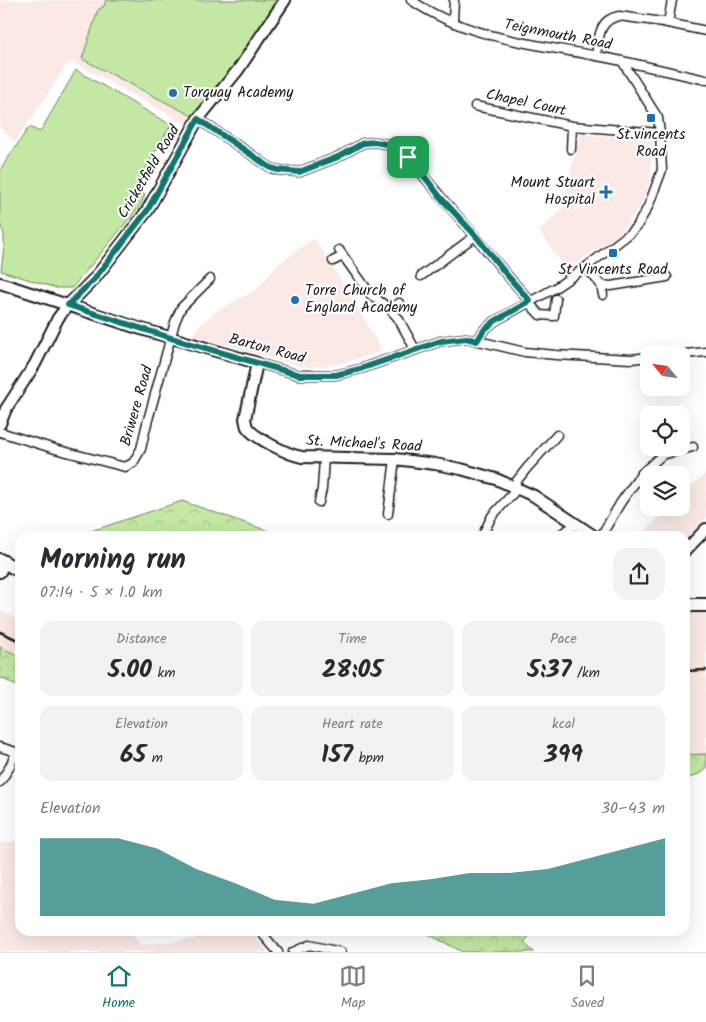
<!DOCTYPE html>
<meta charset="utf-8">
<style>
:root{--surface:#fff;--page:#f2f2f3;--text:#2b2b33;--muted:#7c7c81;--line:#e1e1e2;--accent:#0f766e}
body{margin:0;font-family:Kalam,sans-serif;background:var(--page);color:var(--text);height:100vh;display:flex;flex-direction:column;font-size:19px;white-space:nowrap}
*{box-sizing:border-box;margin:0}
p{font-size:16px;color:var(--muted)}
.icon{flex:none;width:28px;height:28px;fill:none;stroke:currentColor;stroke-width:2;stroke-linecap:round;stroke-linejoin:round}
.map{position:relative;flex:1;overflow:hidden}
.side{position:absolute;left:15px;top:531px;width:675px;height:405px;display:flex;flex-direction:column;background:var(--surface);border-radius:15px;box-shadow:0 5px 20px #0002}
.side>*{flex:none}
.needle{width:32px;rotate:299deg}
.tools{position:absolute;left:640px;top:346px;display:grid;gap:10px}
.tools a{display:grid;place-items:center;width:50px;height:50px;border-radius:10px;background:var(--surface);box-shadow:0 5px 20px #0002;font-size:25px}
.pin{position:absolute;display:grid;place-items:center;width:42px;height:42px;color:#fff;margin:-21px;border-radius:10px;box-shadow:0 2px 8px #0006}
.round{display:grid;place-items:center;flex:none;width:52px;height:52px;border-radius:15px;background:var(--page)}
.overview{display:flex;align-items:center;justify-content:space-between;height:85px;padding:0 25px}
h1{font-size:28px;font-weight:700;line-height:38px}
.stats{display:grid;grid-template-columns:repeat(3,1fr);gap:8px;height:85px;padding:5px 25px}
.stats div{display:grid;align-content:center;border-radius:12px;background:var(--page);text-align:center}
.stats b{font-size:25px;font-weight:700}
.stats small{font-size:14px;font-weight:400}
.stats p{font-size:14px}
.chart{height:140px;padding:10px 25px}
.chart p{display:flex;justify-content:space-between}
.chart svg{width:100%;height:90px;margin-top:5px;fill:var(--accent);opacity:.7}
.tabs{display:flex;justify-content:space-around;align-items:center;height:70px;border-top:1px solid var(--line);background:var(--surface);font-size:14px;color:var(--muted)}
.tabs a{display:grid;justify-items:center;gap:2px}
.tabs .current{color:var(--accent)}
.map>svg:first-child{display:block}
.built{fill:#fae9e4}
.green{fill:#c2e8a3;stroke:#6f8260}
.forest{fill:url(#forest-crowns);stroke:#6f8260}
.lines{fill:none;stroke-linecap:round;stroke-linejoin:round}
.minor-casing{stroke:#1c1c1c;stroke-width:11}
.tertiary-casing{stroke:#1c1c1c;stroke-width:14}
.primary-casing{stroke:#1c1c1c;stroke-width:16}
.minor{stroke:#fff;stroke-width:8}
.tertiary{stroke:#fff;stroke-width:10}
.primary{stroke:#fff;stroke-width:12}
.rail{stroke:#1c1c1c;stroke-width:2.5}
.route-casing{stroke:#fff;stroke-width:10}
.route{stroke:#0f766e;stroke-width:6}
.poi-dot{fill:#1f6fb2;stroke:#fff;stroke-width:2}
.labels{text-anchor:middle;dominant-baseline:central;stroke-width:4;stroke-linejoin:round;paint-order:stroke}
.street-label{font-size:15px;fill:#1c1c1c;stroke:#fff}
.poi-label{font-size:15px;fill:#1c1c1c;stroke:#fff;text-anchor:start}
</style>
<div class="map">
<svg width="706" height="952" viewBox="0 0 706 952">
<defs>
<pattern id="forest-crowns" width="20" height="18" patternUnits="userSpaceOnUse" patternTransform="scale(1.25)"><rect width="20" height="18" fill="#c2e8a3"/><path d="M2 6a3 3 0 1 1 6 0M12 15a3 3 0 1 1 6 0" fill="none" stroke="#a6c68c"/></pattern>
</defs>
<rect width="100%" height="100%" fill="#fff"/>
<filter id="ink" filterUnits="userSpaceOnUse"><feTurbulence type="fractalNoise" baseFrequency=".02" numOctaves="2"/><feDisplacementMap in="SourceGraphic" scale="10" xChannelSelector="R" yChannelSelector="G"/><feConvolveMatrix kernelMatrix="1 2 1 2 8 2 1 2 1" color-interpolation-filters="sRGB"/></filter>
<g filter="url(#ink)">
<g class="built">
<path d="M0,0h277l-79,119 -14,4 -111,-61 -8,5 -33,51 -17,24 -15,-14z"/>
<path d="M581,134l72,6 -3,40 -8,23 -22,30 -54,37 -27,-39 26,-25 3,-26z"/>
<path d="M314,238l46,73 22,40 -43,13 -29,3 -14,-2 -104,-30 10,-12 18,-14 36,-19 20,-24z"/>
<path d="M706,473v46l-21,21v-4h-36l1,-1 -4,-4 22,-23h13v-13z"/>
<path d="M0,610l20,11v35l-20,-9z"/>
<path d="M685,612h21v142l-21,1z"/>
<path d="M20,841v90h112l-1,2 11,12 53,-6 11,-8h44l18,21h-268v-110l3,1z"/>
</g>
<g class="green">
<path d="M106,0h171l-34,57 -45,62 -116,-60 16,-49 6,-4z"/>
<path d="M76,70l95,55 -36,62 10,8 -5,11 -68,82h-16l-55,-17 3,-25v-12l-4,-10v-54l29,-43 11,5z"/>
</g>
<g class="forest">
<path d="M182,501l95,33 11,2h-212z"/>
<path d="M0,647l20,9v32l-20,-11z"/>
<path d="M706,754v16l-20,10 -1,3v-28z"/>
<path d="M422,931h111l-9,12 10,9h-71z"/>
</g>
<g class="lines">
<g class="minor-casing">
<g id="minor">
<path d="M411,0c55,38 123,44 186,56 37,7 73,16 109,24"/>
<path d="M453,22l1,-22"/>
<path d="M668,23l4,-23"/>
<path d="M596,56c3,-18 2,-36 23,-40l44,6 43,9"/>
<path d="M475,106l97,20 88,7"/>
<path d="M198,119l73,49 6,2 22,2 39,-15 25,-14 12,-1 22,4 20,22 24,29 34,39 31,38 24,27"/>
<path d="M571,149l1,-23"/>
<path d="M339,250l32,45 19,14 8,9 17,31"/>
<path d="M333,261l10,-5"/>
<path d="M586,267l15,18 10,1 56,-9"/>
<path d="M421,276l54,-40"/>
<path d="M601,285l2,10"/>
<path d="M528,302l12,13 14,1 2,-17"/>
<path d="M390,309l9,-6"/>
<path d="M477,341l7,-11 11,-9 60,-33 31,-21 43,-33 8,-8 11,-19 14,-37 -2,-37 -2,-15 -36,-57"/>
<path d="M675,355l31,-3"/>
<path d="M257,363l42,12h37l24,-6 81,-28 25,-3 59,14 31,3 75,4 18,-2"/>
<path d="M0,432l55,17 70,18 8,-4 8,-14 5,-22 29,-105 6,-14 29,-29"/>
<path d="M512,487l15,-19 30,-33"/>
<path d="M319,502l3,-13 2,-31"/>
<path d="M388,514l7,-55"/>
<path d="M482,536l10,-20 25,-27"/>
<path d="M558,536l19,-12"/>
<path d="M601,536l20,-34 21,-29 20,-18 31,-8"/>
<path d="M0,747l19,6"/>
<path d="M0,782l9,-14 7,-15"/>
<path d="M260,931l18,21"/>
<path d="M293,952l16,-7 32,7"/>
</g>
</g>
<g class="tertiary-casing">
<g id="tertiary">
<path d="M0,283l138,45 119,35 -12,56c1,3 1,6 2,8 7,11 42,28 55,30l93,2 40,5 26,5 35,10 38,17 60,40"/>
<path d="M0,424l6,-15 29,-45 23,-46 10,-13 27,-27 52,-67 51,-92 40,-49 47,-70"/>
<path d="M685,551l21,-22"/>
<path d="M0,572l4,-9"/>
</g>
</g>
<g class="primary-casing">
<g id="primary">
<path d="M0,560l20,11"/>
<path d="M685,605h21"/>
</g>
</g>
<use href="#minor" class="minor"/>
<use href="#tertiary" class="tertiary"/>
<use href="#primary" class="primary"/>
<g class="rail">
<path d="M0,632l20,9"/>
<path d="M685,671l21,-1"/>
</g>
</g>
</g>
<g class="lines" filter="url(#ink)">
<g class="route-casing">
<path id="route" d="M198,119l73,49 7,2 21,2 39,-15 25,-14 12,-1 22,4 21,22 23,30 35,38 30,38 24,27 -35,20 -11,9 -7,11 -11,-3 -25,3 -81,28 -24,6h-36l-15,-4 -114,-33 -103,-33 27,-27 52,-67z"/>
</g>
<use href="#route" class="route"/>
</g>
<g class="poi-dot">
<circle cx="173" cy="93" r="5"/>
<rect x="646" y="113" width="10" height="10" rx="2.5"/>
<path d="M603.5 184.5h5v5h5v5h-5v5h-5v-5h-5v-5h5z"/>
<rect x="608" y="248" width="10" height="10" rx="2.5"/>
<circle cx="295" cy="300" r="5"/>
</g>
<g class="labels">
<g class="street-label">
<text transform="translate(558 35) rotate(11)">Teignmouth Road</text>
<text transform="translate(526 103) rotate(12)">Chapel Court</text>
<text transform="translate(149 172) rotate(-59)">Cricketfield Road</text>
<text transform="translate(267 349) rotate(15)">Barton Road</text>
<text transform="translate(137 406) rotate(-74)">Briwere Road</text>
<text transform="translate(364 444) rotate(3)">St. Michael's Road</text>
</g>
<g class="poi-label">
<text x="183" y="93">Torquay Academy</text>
<text x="651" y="135" text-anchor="middle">St.vincents<tspan x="651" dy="17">Road</tspan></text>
<text x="595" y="183" text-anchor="end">Mount Stuart<tspan x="595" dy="17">Hospital</tspan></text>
<text x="613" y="270" text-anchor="middle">St Vincents Road</text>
<text x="305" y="291">Torre Church of<tspan x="305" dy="17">England Academy</tspan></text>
</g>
</g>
</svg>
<div class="tools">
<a><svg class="needle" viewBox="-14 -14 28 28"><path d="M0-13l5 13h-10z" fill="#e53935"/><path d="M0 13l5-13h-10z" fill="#7c7c81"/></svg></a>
<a><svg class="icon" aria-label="locate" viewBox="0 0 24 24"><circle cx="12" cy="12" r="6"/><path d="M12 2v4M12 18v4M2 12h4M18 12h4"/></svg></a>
<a><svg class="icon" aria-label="layers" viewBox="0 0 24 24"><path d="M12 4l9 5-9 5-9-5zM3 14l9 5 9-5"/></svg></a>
</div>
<div class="pin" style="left:408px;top:157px;background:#1e9e55"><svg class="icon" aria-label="arrive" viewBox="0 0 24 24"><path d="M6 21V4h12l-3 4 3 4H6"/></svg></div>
<section class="side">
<div class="overview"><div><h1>Morning run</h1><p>07:14 · 5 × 1.0 km</p></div><a class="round"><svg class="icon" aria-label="share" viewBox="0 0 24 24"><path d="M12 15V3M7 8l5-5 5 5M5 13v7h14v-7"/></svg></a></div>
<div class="stats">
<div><p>Distance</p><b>5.00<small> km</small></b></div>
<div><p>Time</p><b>28:05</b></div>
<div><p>Pace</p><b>5:37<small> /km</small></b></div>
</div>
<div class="stats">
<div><p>Elevation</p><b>65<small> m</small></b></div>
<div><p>Heart rate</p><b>157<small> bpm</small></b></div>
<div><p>kcal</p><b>399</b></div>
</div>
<div class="chart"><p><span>Elevation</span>30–43 m</p>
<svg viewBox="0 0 160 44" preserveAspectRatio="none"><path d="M0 44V6L10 6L20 6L30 11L40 21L50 28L60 36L70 38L80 33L90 28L100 26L110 23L120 23L130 21L140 16L150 11L160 6V44z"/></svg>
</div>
</section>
</div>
<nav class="tabs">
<a class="current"><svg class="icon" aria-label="home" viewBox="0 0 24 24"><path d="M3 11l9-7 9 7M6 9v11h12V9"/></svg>Home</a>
<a><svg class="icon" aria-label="map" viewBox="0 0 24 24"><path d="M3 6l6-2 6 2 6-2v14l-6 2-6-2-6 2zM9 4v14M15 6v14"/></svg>Map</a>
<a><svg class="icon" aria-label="saved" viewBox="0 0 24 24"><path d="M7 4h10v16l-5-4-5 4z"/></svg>Saved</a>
</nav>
